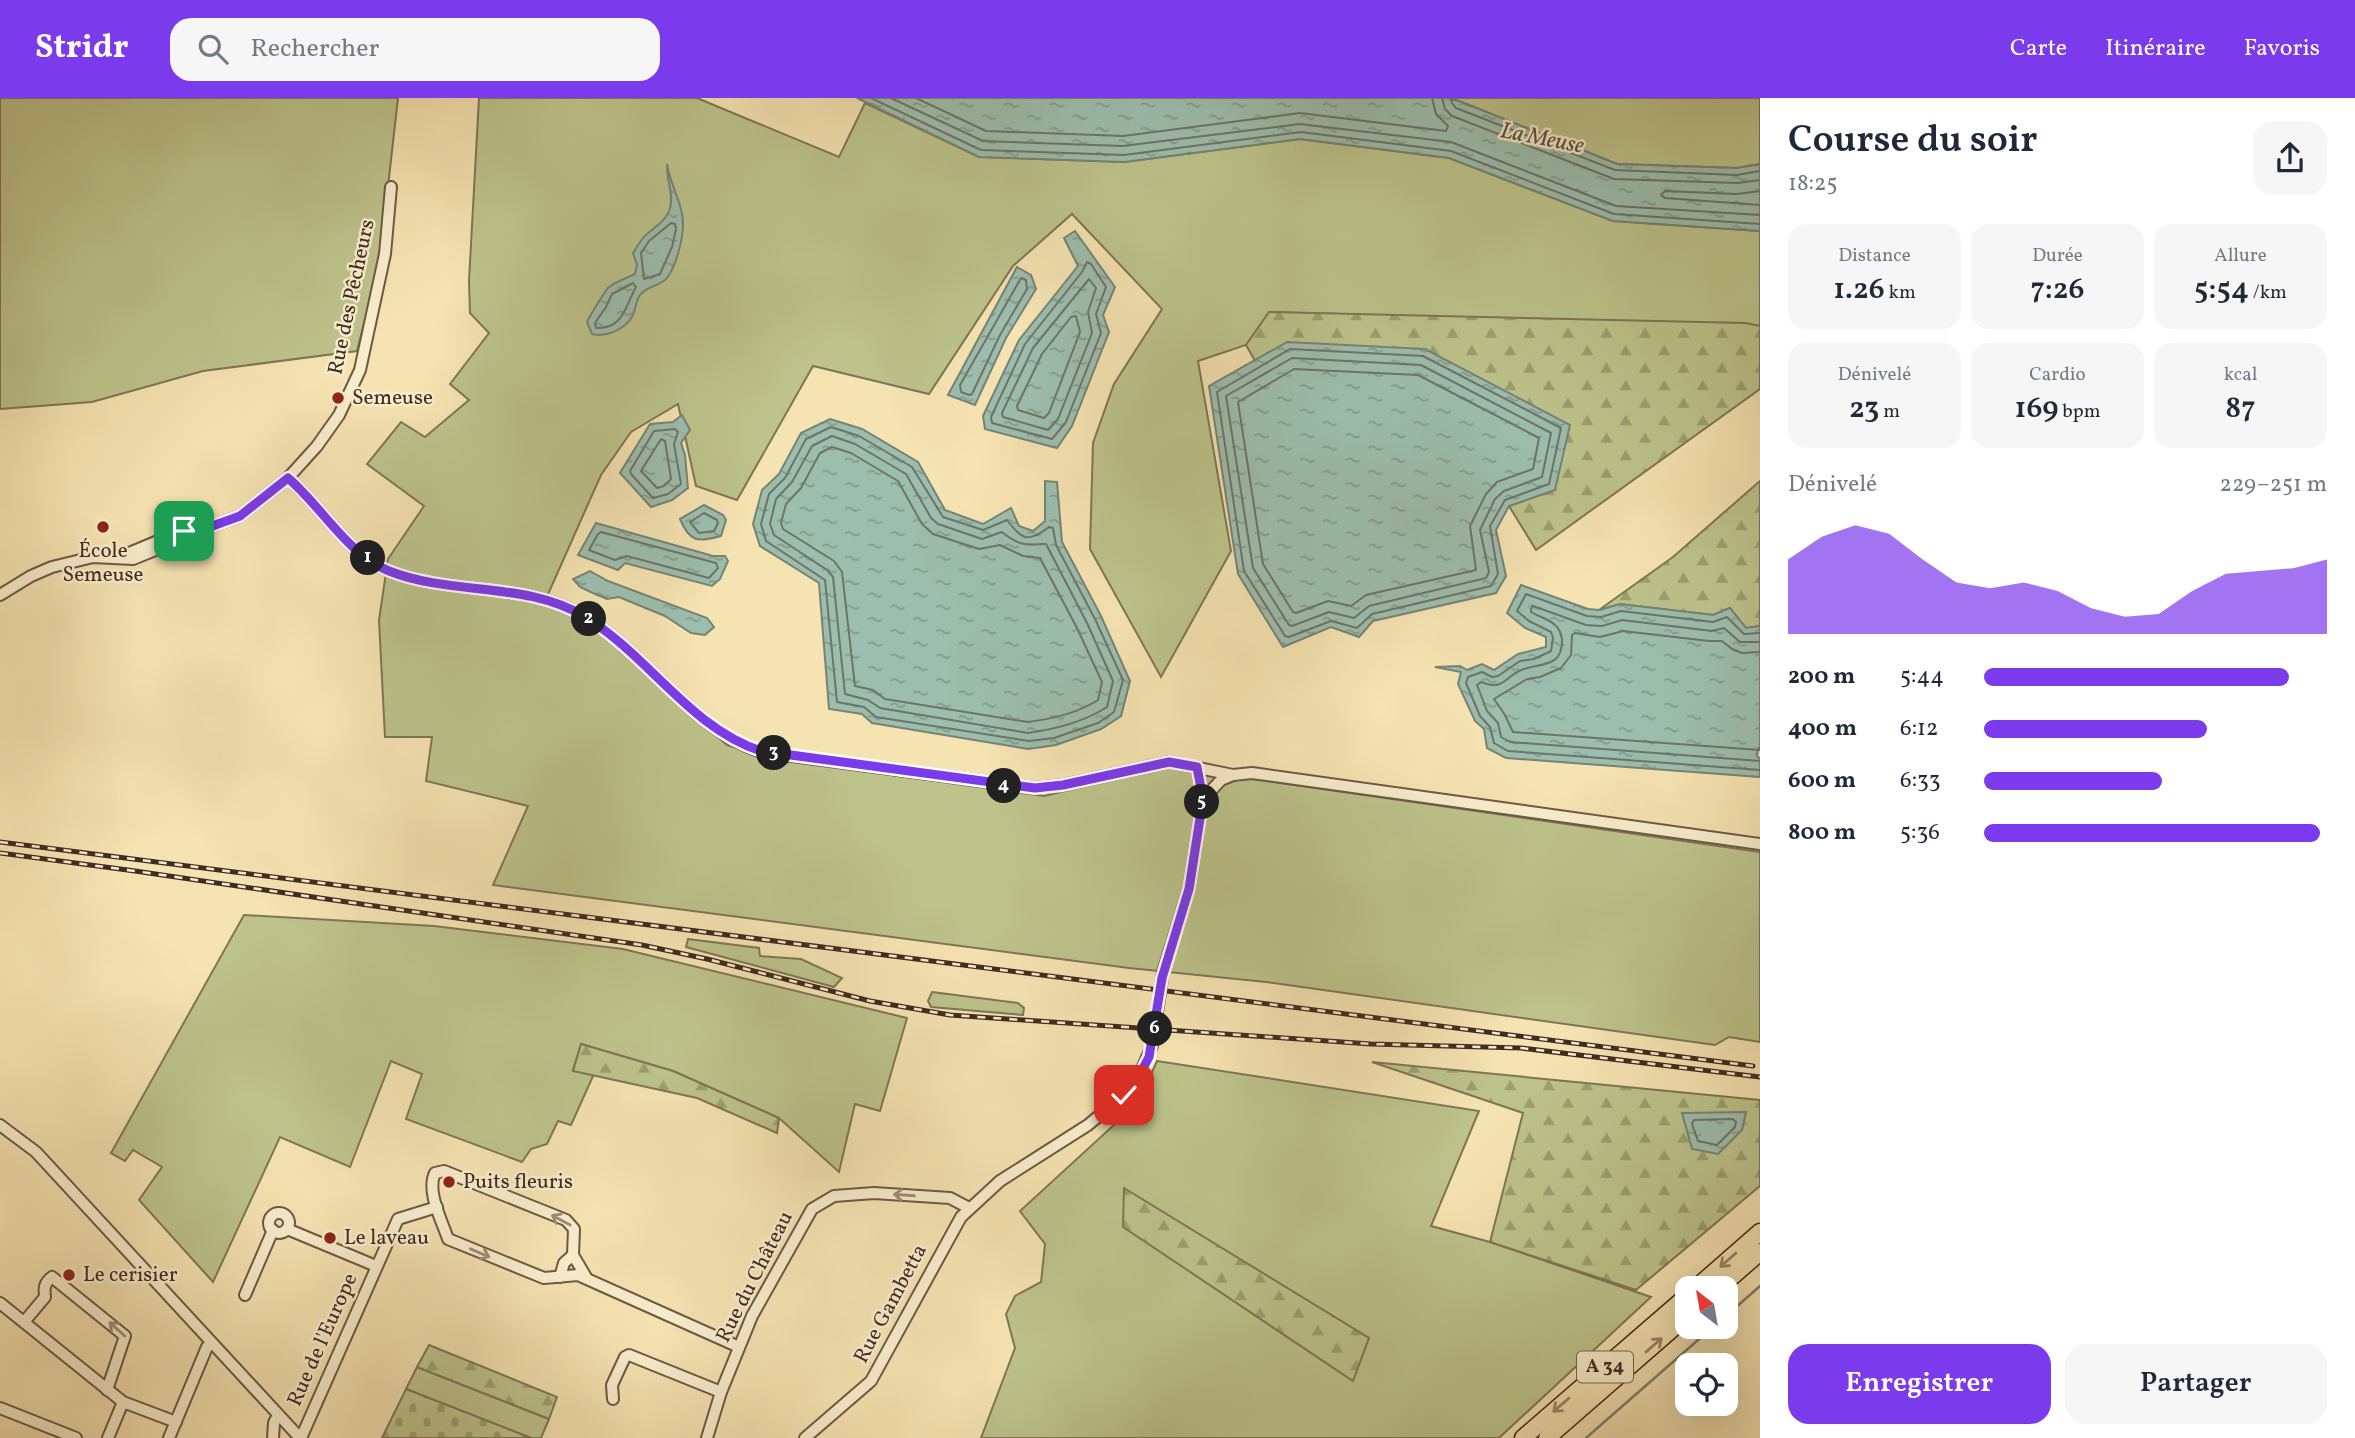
<!DOCTYPE html>
<html lang="fr">
<meta charset="utf-8">
<style>
:root{--surface:#fff;--page:#f6f6f7;--text:#1f2937;--muted:#747a83;--accent:#7c3aed}
body{margin:0;font-family:Vollkorn,serif;background:var(--page);color:var(--text);height:100vh;display:flex;flex-direction:column;font-size:26px;white-space:nowrap}
*{box-sizing:border-box;margin:0}
p{font-size:23px;color:var(--muted)}
.icon{flex:none;width:38px;height:38px;fill:none;stroke:currentColor;stroke-width:2;stroke-linecap:round;stroke-linejoin:round}
.map{position:relative;flex:1;overflow:hidden}
.side{display:flex;flex-direction:column;background:var(--surface);width:595px}
.side>*{flex:none}
.needle{width:46px;rotate:329deg}
.buttons{position:absolute;left:1675px;top:1178px;display:grid;gap:14px}
.buttons a{display:grid;place-items:center;width:63px;height:63px;border-radius:14px;background:var(--surface);box-shadow:0 7px 28px #0002;font-size:35px}
.pin{position:absolute;display:grid;place-items:center;width:60px;height:60px;color:#fff;margin:-30px;border-radius:14px;box-shadow:0 4px 10px #0006}
.km{position:absolute;width:35px;height:35px;margin:-18px;border-radius:50%;background:#222;color:#fff;font-size:19px;line-height:35px;text-align:center}
.round{display:grid;place-items:center;flex:none;width:74px;height:74px;border-radius:21px;background:var(--page)}
.overview{display:flex;align-items:center;justify-content:space-between;height:119px;padding:0 28px}
h1{font-size:38px;font-weight:600;line-height:52px}
.figures{display:grid;grid-template-columns:repeat(3,1fr);gap:10px;height:119px;padding:7px 28px}
.figures div{display:grid;align-content:center;border-radius:18px;background:var(--page);text-align:center}
.figures b{font-size:30px;font-weight:600}
.figures small{font-size:19px;font-weight:400}
.figures p{font-size:19px}
.chart{height:196px;padding:14px 28px}
.chart p{display:flex;justify-content:space-between}
.chart svg{width:100%;height:126px;margin-top:7px;fill:var(--accent);opacity:.7}
.primary-button{display:flex;gap:14px;margin-top:auto;padding:14px 28px}
.primary-button a{flex:1;height:80px;border-radius:21px;background:var(--accent);color:#fff;font-size:28px;font-weight:600;line-height:80px;text-align:center}
.primary-button a+a{background:var(--page);color:var(--text)}
ul{padding:0 28px;list-style:none;font-size:23px}
li{display:grid;grid-template-columns:112px 84px 1fr;align-items:center;height:52px}
li i{height:18px;border-radius:9px;background:var(--accent)}
header{display:flex;align-items:center;gap:42px;box-sizing:border-box;height:98px;padding:0 35px;background:var(--accent);color:#fff}
header strong{font-size:33px}
nav{display:flex;gap:38px;margin-inline-start:auto;font-size:24px}
.search{width:490px;height:63px;background:var(--page);display:flex;align-items:center;gap:18px;box-sizing:border-box;padding:0 24px;border-radius:21px;color:var(--muted);font-size:26px}
main{display:flex;flex:1;min-height:0}
.map>svg:first-child{display:block}
.grass{fill:#bdc38b;stroke:#7f7656;stroke-width:2}
.forest{fill:url(#forest-firs);stroke:#7f7656;stroke-width:2}
.cemetery{fill:url(#cemetery-stones);stroke:#7f7656;stroke-width:2}
.water{fill:url(#water-ripples);stroke:#788376;stroke-width:2}
.lines{fill:none;stroke-linecap:round;stroke-linejoin:round}
.shore{stroke:#6e7468;stroke-width:2}
.stream{stroke:#788376;stroke-width:2.5}
.minor-casing{stroke:#6e5846;stroke-width:14}
.highway-casing{stroke:#412a22;stroke-width:19}
.minor{stroke:#f8edcc;stroke-width:10}
.highway{stroke:#f5e3b1;stroke-width:16}
.rail-casing{stroke:#412a22;stroke-width:5}
.rail{stroke:#f8edcc;stroke-width:2.5;stroke-dasharray:8;stroke-linecap:butt}
.oneway{stroke:#9c8c77}
.oneway2{stroke:#9b866a}
.route-casing{stroke:#fff;stroke-width:14}
.route{stroke:#7c3aed;stroke-width:9}
.poi-dot{fill:#8f2418;stroke:#f8edcc;stroke-width:2.5}
.labels{text-anchor:middle;dominant-baseline:central;stroke-width:5;stroke-linejoin:round;paint-order:stroke}
.shield{fill:#f8edcc;stroke:#786455;stroke-width:2}
.shield-label{font-size:19px;font-weight:bold;fill:#412a22}
.street-label{font-size:21px;fill:#412a22;stroke:#f8edcc}
.poi-label{font-size:21px;fill:#412a22;stroke:#f8edcc;text-anchor:start}
.water-label{font-size:23px;font-style:italic;fill:#584f45;stroke:#f8edcc}
</style>
<header>
<strong>Stridr</strong>
<div class="search"><svg class="icon" aria-label="search" viewBox="0 0 24 24"><circle cx="10" cy="10" r="6"/><path d="M15 15l6 6"/></svg>Rechercher</div>
<nav><a>Carte</a><a>Itinéraire</a><a>Favoris</a></nav>
</header>
<main>
<div class="map">
<svg width="1760" height="1340" viewBox="0 0 1760 1340">
<defs>
<pattern id="forest-firs" width="22" height="20" patternUnits="userSpaceOnUse" patternTransform="scale(1.75)"><rect width="22" height="20" fill="#bdc38b"/><path d="M5 1l3.5 6h-7zM16 11l3.5 6h-7z" fill="#9b9f71"/></pattern>
<pattern id="cemetery-stones" width="16" height="16" patternUnits="userSpaceOnUse" patternTransform="scale(1.75)"><rect width="16" height="16" fill="#bdc38b"/><path d="M2 7V4a2 2 0 0 1 4 0v3zM10 15v-3a2 2 0 0 1 4 0v3z" fill="#9b9f71"/></pattern>
<pattern id="water-ripples" width="26" height="14" patternUnits="userSpaceOnUse" patternTransform="scale(1.75)"><rect width="26" height="14" fill="#9cbeae"/><path d="M2 4q2-2 4 0t4 0M15 11q2-2 4 0t4 0" fill="none" stroke="#819b8d"/></pattern>
</defs>
<rect width="100%" height="100%" fill="#f5e3b1"/>
<filter id="stains"><feTurbulence type="fractalNoise" baseFrequency=".00286" numOctaves="4"/><feColorMatrix values="0 0 0 0 .2 0 0 0 0 .09 0 0 0 0 .02 0 0 0 .5 -.17"/></filter>
<radialGradient id="worn" r=".72"><stop offset=".6" stop-color="#630" stop-opacity="0"/><stop offset="1" stop-color="#630" stop-opacity=".3"/></radialGradient>
<g class="grass">
<path d="M0,0h398l-19,168 -22,85 -154,20 -111,31 -92,7z"/>
<path d="M479,0h218l142,59 26,-54 114,54 145,5 176,-23 149,19 164,63 147,10v95l-490,-14 -24,33 -48,16 33,190 -70,126 -71,-128 3,-106 21,-59 48,-75 -90,-95 -59,52 -84,128 -116,-28 -76,134 -41,-14 -18,-82 -47,28 -30,43 -56,126 42,18 140,126 48,14 269,37 125,-29 591,85v190l-31,-5 -14,8 -449,-63 -137,-14 -636,-83 35,-79 -102,-25 6,-44h-47l-6,-117 9,-61 36,-53 -57,-42 34,-42 24,15 44,-37 -19,-16 39,-51 -19,-20 -1,-32z"/>
<path d="M1445,0h315v66l-23,4 -120,-4 -158,-63z"/>
<path d="M244,817l190,11 189,23 284,69 -27,93 -25,-7 -16,68 -60,-54 -106,-47 -92,-27 -8,26 21,4 -23,51 -13,-4 -11,23 -16,5 -9,13 -116,-43 16,-45 -31,-13 -41,106 -70,-30 -67,145 -74,-82 23,-33 -29,-17 -8,11 -14,-8z"/>
<path d="M688,841l71,9 1,8 41,3 41,19 -8,9 -148,-40z"/>
<path d="M932,894l86,11 6,5 -1,7 -92,-8 -3,-6z"/>
<path d="M1157,963l322,50 -48,115 59,16 161,55 -152,141h-518l34,-90 -9,-34 9,-18 26,-14 4,-38 -25,-33 118,-108z"/>
<path d="M417,1269l132,52 -8,19h-10l-125,-49z"/>
</g>
<g class="forest">
<path d="M1269,214l476,11 15,3v63l-224,161 -27,-44 46,-16 -267,-148 -33,19 -9,-16z"/>
<path d="M1760,383v145l-14,2 -16,-20 -17,7 -93,-11 -21,6 74,-53z"/>
<path d="M581,946l92,27 106,47 -2,15 -80,-35 -124,-27z"/>
<path d="M1372,964l388,38v86l-124,104 -146,-48 33,-129z"/>
<path d="M1124,1090l245,150 -16,43 -230,-154z"/>
<path d="M429,1247l128,52 -8,22 -132,-52z"/>
</g>
<path class="cemetery" d="M406,1291l125,49h-149z"/>
<g class="water">
<path d="M857,0h588l14,3 158,63 120,4 23,-4v67l-147,-10 -164,-63 -149,-19 -176,23 -145,-5z"/>
<path d="M667,66c3,22 17,40 16,63 -1,15 -7,39 -16,51 -6,8 -19,7 -27,17 -5,7 -4,18 -10,25 -8,10 -26,18 -38,14l-5,-12c3,-6 19,-33 22,-35 8,-6 18,-9 26,-13l2,-9 -4,-12c4,-6 8,-14 13,-18 11,-10 25,-17 25,-34 1,-12 -5,-23 -4,-37z"/>
<path d="M1075,133l40,56 -12,28 6,17 -37,94 -15,22 -72,-19 -2,-13 36,-76 59,-74 -14,-28z"/>
<path d="M1017,169l14,8 5,14 -30,49 -31,67 -27,-10z"/>
<path d="M1287,244l138,7 145,76 -15,65 -46,16 -13,24 10,46 -10,17 -123,28 -14,16 -28,-10 -48,20 -45,-73 -29,-188z"/>
<path d="M682,317l8,15 -9,13 4,12 3,33 -16,12 -21,7 -31,-34 30,-49 23,-2z"/>
<path d="M830,321l32,10 56,33 27,48 38,14 28,-16 8,18 14,5 12,-10v-40l12,1 5,60 39,74 29,65 -9,35 -20,13 -45,16 -28,4 -156,-26 -10,-9 -33,-5 -10,-126 -59,-37 -7,-22 9,-34 17,-16 22,-41z"/>
<path d="M704,407l19,10 3,5 -5,16c-23,6 -31,7 -41,-17z"/>
<path d="M596,425l117,33h12l3,5 -8,18 -8,7 -87,-23 -7,7 -40,-15z"/>
<path d="M590,473l18,10 99,37 7,9 -9,8 -14,-2 -26,-17 -46,-19 -12,2 -12,-5 -15,-7 -7,-8z"/>
<path d="M1521,487l67,24 12,1 20,-6 93,11 17,-7 16,20 14,-2v122h-2l-1,8 3,3v18l-254,-19 -19,-10 -3,-19 -9,-8 -17,-37 3,-12 -26,-5 25,-1 7,4 15,-6 12,6 24,-16 28,-7v-10l-21,-9 -18,-15z"/>
<path d="M1746,1014l-4,18 -24,24 -26,-5 -10,-36z"/>
</g>
<g class="lines">
<g class="shore">
<path d="M871,0l110,52 143,5 177,-23 150,19 163,63 146,10"/>
<path d="M891,0l92,43 140,5 177,-22 151,18 165,64 144,9"/>
<path d="M916,0l70,33 137,5 177,-23 146,18 2,-5 -12,-12 -4,-16"/>
<path d="M1442,0l3,11 7,7 162,63 123,4 23,-3"/>
<path d="M1451,0l1,5 4,5 159,62 122,5 23,-4"/>
<path d="M1760,93l-23,3 -72,-3 -4,4 4,3 95,7"/>
<path d="M671,125l4,1 1,5 -4,18 -12,27 -16,5 -3,-26 8,-12z"/>
<path d="M1087,164l4,2 15,23 -10,27 5,19 -35,89 -14,17 -60,-16 -1,-6 34,-73 57,-72z"/>
<path d="M1021,180l5,2 1,9 -27,46 -28,59 -3,1 -8,-3 -1,-7z"/>
<path d="M1089,181l7,9 -8,24 4,21 -34,86 -10,11 -45,-13 -1,-4 31,-65z"/>
<path d="M633,185l3,4c-11,19 -12,42 -40,41l-1,-5 11,-16 6,-13z"/>
<path d="M1076,218l4,16 -31,81 -5,5 -26,-8 -1,-4 25,-52 29,-37z"/>
<path d="M1290,251l133,7 138,72 -12,56 -44,16 -15,26 8,48 -7,12 -119,28 -15,14 -26,-7 -42,16 -4,-1 -41,-65 -27,-179z"/>
<path d="M1292,260l129,7 130,68 -9,44 -38,14 -9,8 -15,31 9,42 -3,6 -117,28 -15,12 -25,-6 -37,14 -3,-1 -36,-57 -27,-172z"/>
<path d="M1294,271l124,6 121,63 -6,31 -36,13 -11,12 -16,32 6,44 -110,25 -15,11 -23,-5 -32,12 -3,-1 -30,-48 -25,-162z"/>
<path d="M831,329l28,9 53,31 31,50 40,13 24,-10c15,19 20,24 42,7l4,1 3,17 39,74 28,61 -9,32 -16,11 -44,15 -25,3 -153,-24 -12,-10 -27,-5 -12,-122 -59,-39 -5,-17 8,-30 16,-16 21,-39z"/>
<path d="M675,331l3,3 -4,12 7,40 -13,10 -15,4 -22,-24 -1,-3 24,-40z"/>
<path d="M832,338l23,8 51,30 25,44 7,6 44,15 20,-7c17,14 24,13 44,12l41,79 26,58 -6,26c-23,15 -51,22 -79,26l-148,-25 -12,-8 -23,-6 -12,-117 -6,-7 -53,-35 -4,-11 6,-25 16,-17 20,-36z"/>
<path d="M661,341l4,2 6,38 -7,7 -7,2 -16,-17z"/>
<path d="M832,349l19,6 47,28 24,43 11,10 46,15 21,-4 23,11 17,2 37,70 25,54 -4,18c-20,13 -46,19 -70,22l-143,-23 -12,-9 -18,-4 -13,-114 -8,-11 -51,-32 -2,-6 5,-19 15,-16 19,-35z"/>
<path d="M704,415l13,7 1,3 -4,8 -15,2 -9,-11z"/>
<path d="M601,434l115,31 2,5 -9,10 -82,-22 -12,4 -26,-10 9,-16z"/>
<path d="M1760,535l-16,1 -17,-17 -14,5 -92,-11 -20,6 -14,-1 -61,-22 -9,17 12,10 22,11 2,6 -2,13 -17,8 -14,2 -22,15 -6,1 -10,-5 -14,5 -2,6 14,33 10,11 4,16 14,8 252,19"/>
<path d="M1760,544h-20l-16,-14 -12,3 -90,-11 -20,6 -16,-1 -53,-19 -2,3v3c8,5 18,7 24,13 5,4 6,9 7,14 1,28 -19,24 -38,30 -19,6 -19,23 -43,13l-4,3 10,26 11,12 3,14 9,5 250,19"/>
<path d="M1760,554l-18,1 -10,-4 -10,-8h-13l-86,-10 -23,6 -25,-4 -3,2 -1,20 -10,13 -21,9 -13,2 -33,20 11,16 8,17 247,18"/>
<path d="M1733,1021l3,3 -1,5 -18,18 -19,-4 -6,-17 2,-4z"/>
</g>
<g class="stream">
<path d="M1726,1218l34,-30"/>
<path d="M1586,1340l128,-112"/>
</g>
<g class="minor-casing">
<g id="minor">
<path d="M288,380c33,28 61,78 101,93 63,25 138,10 196,46 63,38 105,111 176,135l274,36 28,-3 106,-23 64,13"/>
<path d="M117,460l60,-25 30,-5 33,-12 48,-38 29,-32 22,-31 21,-45 25,-116 6,-67"/>
<path d="M0,497l31,-19 21,-9 41,-10 40,2 64,-26"/>
<path d="M1197,669l6,32"/>
<path d="M0,1027l36,27 264,286"/>
<circle cx="279" cy="1125" r="10"/>
<path d="M287,1131l89,37"/>
<path d="M560,1179l4,-14 9,-8"/>
<path d="M586,1179l-13,-22 1,-26 -8,-9 -122,-49 -9,2c-9,18 7,48 13,66l96,39 34,-3 161,72"/>
<path d="M245,1197l28,-65"/>
<path d="M0,1205l123,99 53,20"/>
<path d="M24,1224l21,-25c-1,-9 -1,-14 7,-20l73,59 -18,54"/>
<path d="M613,1301l-1,-14 13,-28 4,-2 92,37"/>
<path d="M0,1310l76,30"/>
<path d="M108,1340l15,-36"/>
<path d="M169,1340l38,-91 5,-3"/>
<path d="M273,1340l1,-15 4,-8"/>
<path d="M301,1340l97,-219 39,-12"/>
<path d="M707,1340l14,-46 31,-76 60,-107 22,-13 40,-3 76,5 19,10"/>
<path d="M805,1340l66,-57 90,-164 39,-36 88,-56 36,-30 14,-17 14,-32 11,-74 26,-83 14,-90 18,-19 12,-5 19,-2 508,71"/>
</g>
</g>
<g class="highway-casing">
<g id="highway">
<path d="M1696,1190l64,-56"/>
<path d="M1719,1190l41,-36"/>
<path d="M1523,1340l164,-142"/>
<path d="M1547,1340l140,-122"/>
</g>
</g>
<use href="#minor" class="minor"/>
<use href="#highway" class="highway"/>
<g class="rail-casing">
<g id="rail">
<path d="M0,744l1753,224"/>
<path d="M0,755l135,18 507,74 65,14 163,42 80,14 421,29 150,4 239,29"/>
</g>
</g>
<use href="#rail" class="rail"/>
</g>
<defs><path id="oneway-shaft" d="M-6 0H5M1.5-3L5.5 0L1.5 3" fill="none" stroke-width="1.6" stroke-linecap="round" stroke-linejoin="round" transform="scale(1.75)"/></defs>
<g class="oneway">
<use href="#oneway-shaft" transform="translate(904 1097) rotate(-176)"/>
<use href="#oneway-shaft" transform="translate(561 1122) rotate(-152)"/>
<use href="#oneway-shaft" transform="translate(480 1155) rotate(23)"/>
<use href="#oneway-shaft" transform="translate(117 1231) rotate(-138)"/>
</g>
<g class="oneway2">
<use href="#oneway-shaft" transform="translate(1728 1162) rotate(139)"/>
<use href="#oneway-shaft" transform="translate(1654 1247) rotate(-41)"/>
<use href="#oneway-shaft" transform="translate(1561 1307) rotate(139)"/>
</g>
<g class="lines">
<g class="route-casing">
<path id="route" d="M184,433l23,-3 33,-12 48,-38c33,28 60,77 101,93 63,25 138,10 196,46 63,38 105,111 176,134l274,37 28,-3 106,-23 28,5 6,32 -14,90 -27,89 -13,79 -11,21 -14,17"/>
</g>
<use href="#route" class="route"/>
</g>
<g class="poi-dot">
<circle cx="338" cy="300" r="7"/>
<circle cx="103" cy="429" r="7"/>
<circle cx="449" cy="1084" r="7"/>
<circle cx="330" cy="1140" r="7"/>
<circle cx="69" cy="1177" r="7"/>
</g>
<g class="labels">
<rect class="shield" x="1577" y="1253.5" width="56" height="31" rx="5"/>
<g class="shield-label">
<text x="1605" y="1269">A 34</text>
</g>
<g class="street-label">
<text transform="translate(352 199) rotate(-78)">Rue des Pêcheurs</text>
<text transform="translate(755 1179) rotate(-63)">Rue du Château</text>
<text transform="translate(891 1206) rotate(-62)">Rue Gambetta</text>
<text transform="translate(323 1242) rotate(-66)">Rue de l'Europe</text>
</g>
<g class="poi-label">
<text x="352" y="300">Semeuse</text>
<text x="103" y="453" text-anchor="middle">École<tspan x="103" dy="24">Semeuse</tspan></text>
<text x="463" y="1084">Puits fleuris</text>
<text x="344" y="1140">Le laveau</text>
<text x="83" y="1177">Le cerisier</text>
</g>
<g class="water-label">
<text transform="translate(1542 41) rotate(11)">La Meuse</text>
</g>
</g>
<rect width="100%" height="100%" filter="url(#stains)"/>
<rect width="100%" height="100%" fill="url(#worn)"/>
</svg>
<div class="buttons">
<a><svg class="needle" viewBox="-14 -14 28 28"><path d="M0-13l5 13h-10z" fill="#e53935"/><path d="M0 13l5-13h-10z" fill="#747a83"/></svg></a>
<a><svg class="icon" aria-label="locate" viewBox="0 0 24 24"><circle cx="12" cy="12" r="6"/><path d="M12 2v4M12 18v4M2 12h4M18 12h4"/></svg></a>
</div>
<div class="pin" style="left:184px;top:433px;background:#1e9e55"><svg class="icon" aria-label="arrive" viewBox="0 0 24 24"><path d="M6 21V4h12l-3 4 3 4H6"/></svg></div>
<div class="pin" style="left:1124px;top:997px;background:#d93025"><svg class="icon" aria-label="check" viewBox="0 0 24 24"><path d="M5 12l5 5 9-10"/></svg></div>
<b class="km" style="left:368px;top:460px">1</b>
<b class="km" style="left:589px;top:521px">2</b>
<b class="km" style="left:774px;top:655px">3</b>
<b class="km" style="left:1004px;top:688px">4</b>
<b class="km" style="left:1202px;top:704px">5</b>
<b class="km" style="left:1155px;top:931px">6</b>
</div>
<section class="side">
<div class="overview"><div><h1>Course du soir</h1><p>18:25</p></div><a class="round"><svg class="icon" aria-label="share" viewBox="0 0 24 24"><path d="M12 15V3M7 8l5-5 5 5M5 13v7h14v-7"/></svg></a></div>
<div class="figures">
<div><p>Distance</p><b>1.26<small> km</small></b></div>
<div><p>Durée</p><b>7:26</b></div>
<div><p>Allure</p><b>5:54<small> /km</small></b></div>
</div>
<div class="figures">
<div><p>Dénivelé</p><b>23<small> m</small></b></div>
<div><p>Cardio</p><b>169<small> bpm</small></b></div>
<div><p>kcal</p><b>87</b></div>
</div>
<div class="chart"><p><span>Dénivelé</span>229–251 m</p>
<svg viewBox="0 0 160 44" preserveAspectRatio="none"><path d="M0 44V18L10 10L20 6L30 9L40 18L50 26L60 28L70 26L80 29L90 35L100 38L110 37L120 29L130 23L140 22L150 21L160 18V44z"/></svg>
</div>
<ul>
<li><b>200 m</b>5:44<i style="width:89%"></i></li>
<li><b>400 m</b>6:12<i style="width:65%"></i></li>
<li><b>600 m</b>6:33<i style="width:52%"></i></li>
<li><b>800 m</b>5:36<i style="width:98%"></i></li>
</ul>
<div class="primary-button"><a>Enregistrer</a><a>Partager</a></div>
</section>
</main>
